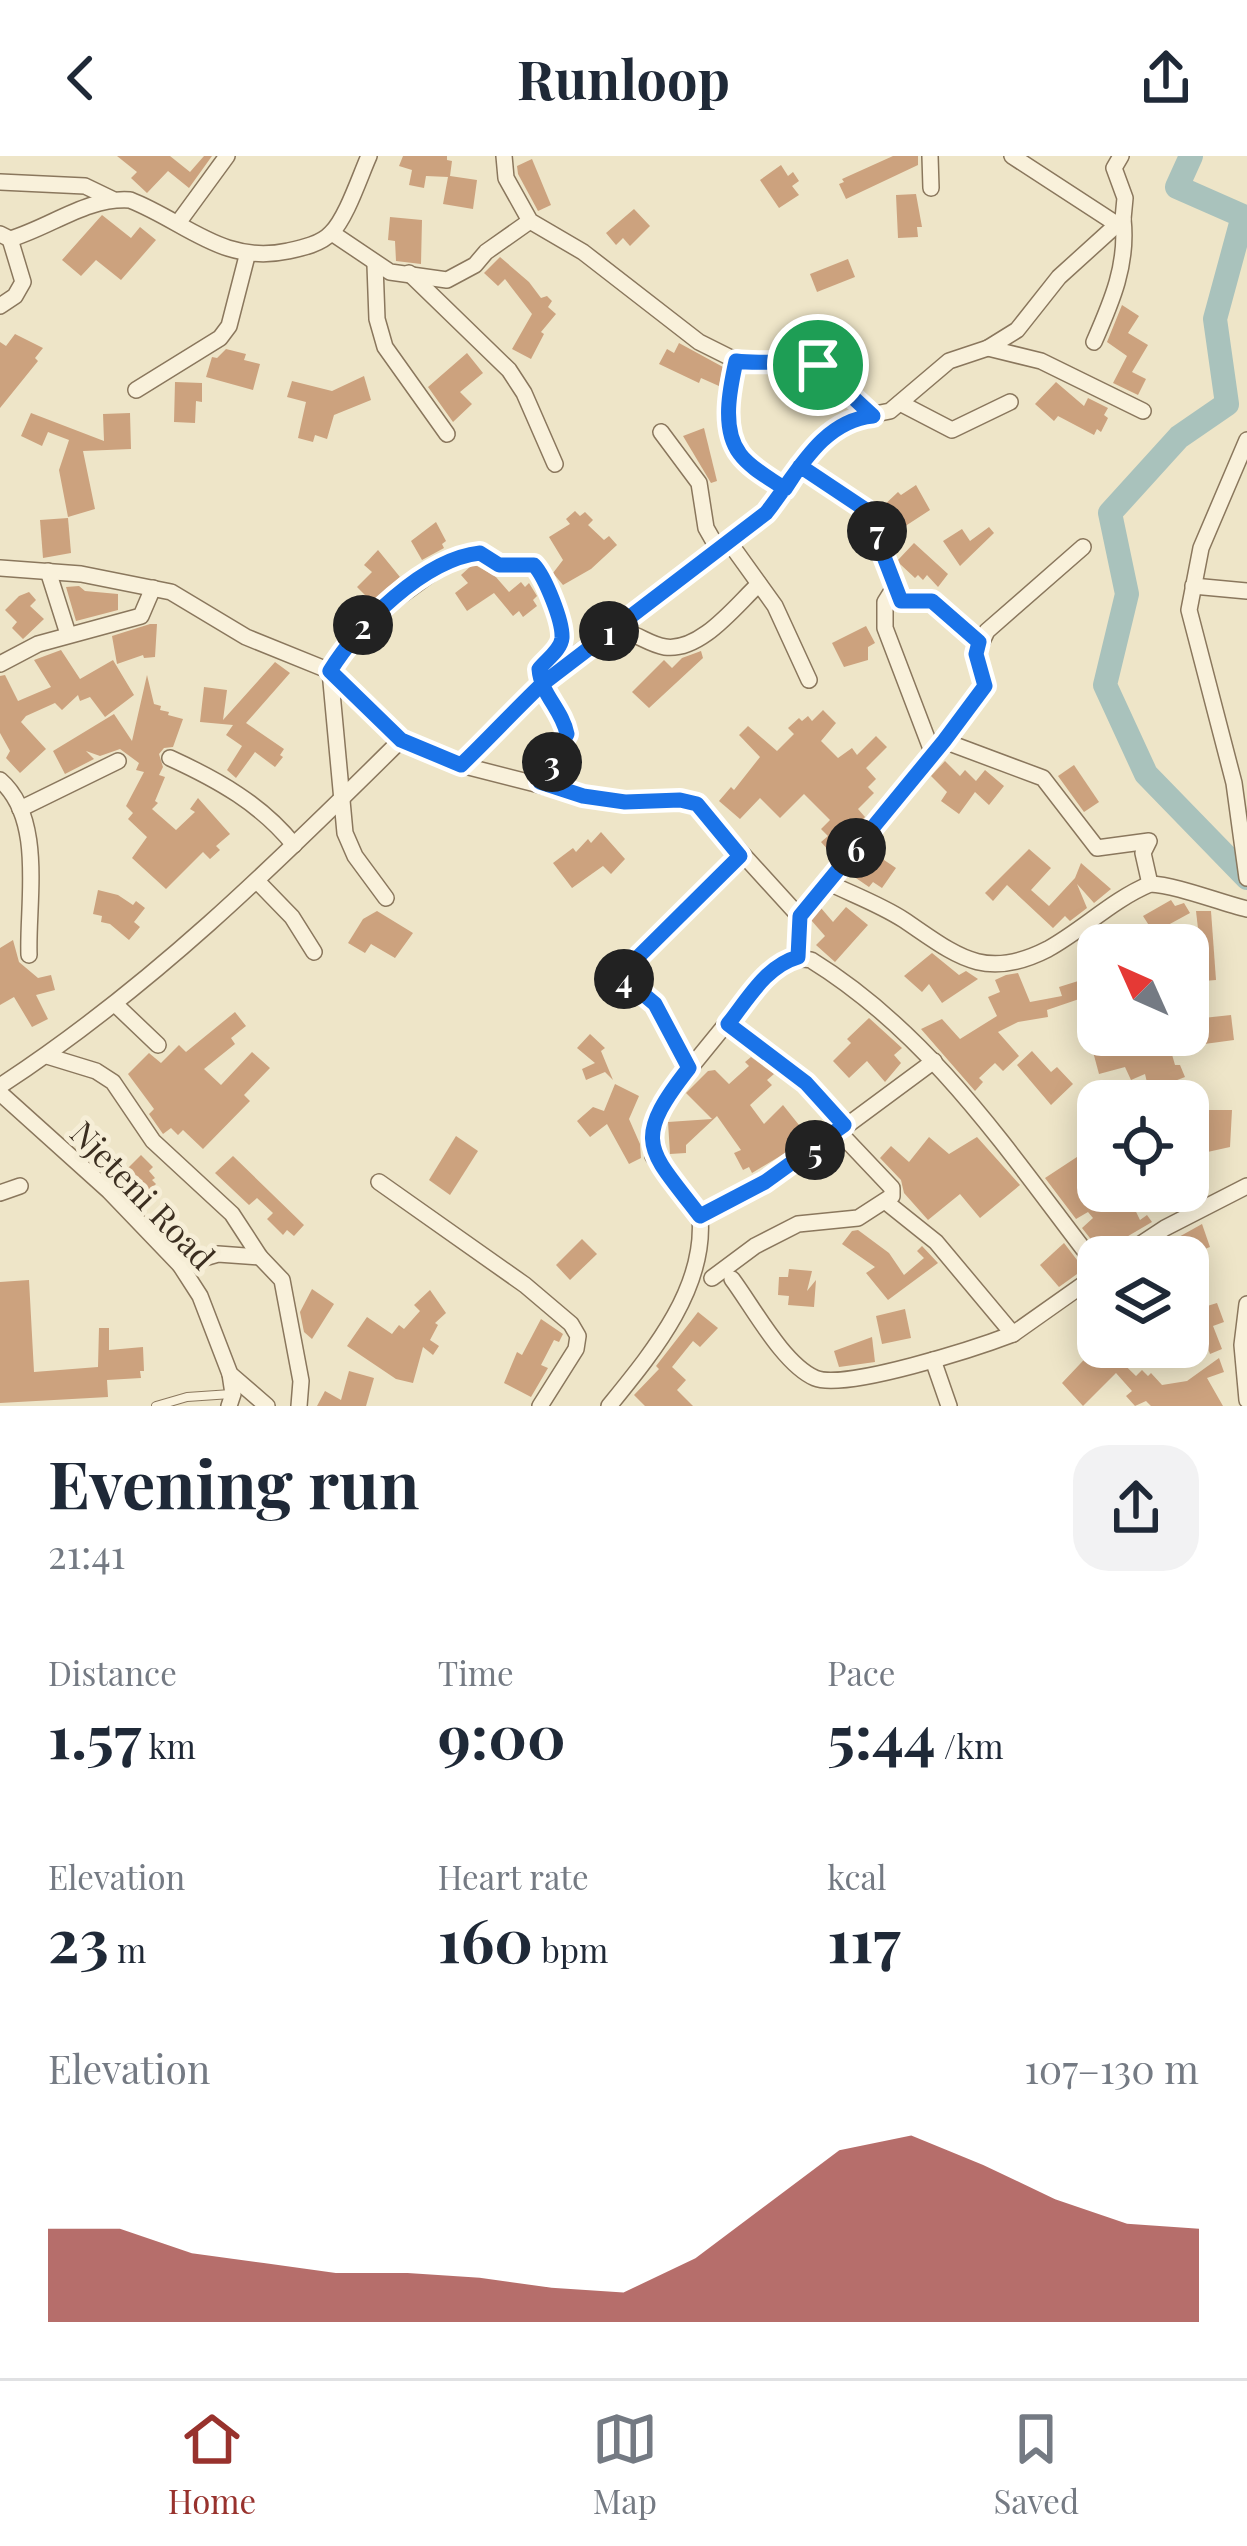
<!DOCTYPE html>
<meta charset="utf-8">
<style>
:root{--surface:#fff;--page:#f2f2f3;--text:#1f2937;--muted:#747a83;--line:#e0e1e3;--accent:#98322d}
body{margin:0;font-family:"Playfair Display",serif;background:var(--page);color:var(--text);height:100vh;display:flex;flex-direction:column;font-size:45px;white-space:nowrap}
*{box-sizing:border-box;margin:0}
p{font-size:39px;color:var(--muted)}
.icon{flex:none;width:66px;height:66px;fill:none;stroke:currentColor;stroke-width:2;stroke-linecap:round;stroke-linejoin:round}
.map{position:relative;height:1250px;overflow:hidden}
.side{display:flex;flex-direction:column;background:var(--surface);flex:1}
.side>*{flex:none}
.needle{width:78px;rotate:315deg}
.controls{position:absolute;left:1077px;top:768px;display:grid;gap:24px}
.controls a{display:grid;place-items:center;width:132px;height:132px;border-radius:24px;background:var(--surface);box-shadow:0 6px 30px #0003;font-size:60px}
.pin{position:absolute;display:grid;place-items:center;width:102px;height:102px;color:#fff;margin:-51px;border:6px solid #fff;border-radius:50%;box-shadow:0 3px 12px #0007}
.km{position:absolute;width:60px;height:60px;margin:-30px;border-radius:50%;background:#222;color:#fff;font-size:33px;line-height:60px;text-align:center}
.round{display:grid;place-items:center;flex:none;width:126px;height:126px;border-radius:36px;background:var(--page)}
.headline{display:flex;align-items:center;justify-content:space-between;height:204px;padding:0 48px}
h1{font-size:66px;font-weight:700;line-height:90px}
.stats{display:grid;grid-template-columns:repeat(3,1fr);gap:18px;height:204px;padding:12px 48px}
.stats div{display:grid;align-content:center}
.stats b{font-size:60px;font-weight:700}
.stats small{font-size:33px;font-weight:400}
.stats p{font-size:33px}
.chart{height:336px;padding:24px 48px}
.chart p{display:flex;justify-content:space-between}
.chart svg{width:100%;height:216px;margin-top:12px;fill:var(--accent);opacity:.7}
header{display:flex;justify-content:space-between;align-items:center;height:156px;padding:0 48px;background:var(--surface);font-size:54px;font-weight:700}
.menu{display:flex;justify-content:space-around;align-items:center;height:168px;border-top:3px solid var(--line);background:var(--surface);font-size:33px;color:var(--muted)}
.menu a{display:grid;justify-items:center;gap:6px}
.menu .current{color:var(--accent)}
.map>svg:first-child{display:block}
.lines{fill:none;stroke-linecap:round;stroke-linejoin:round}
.river{stroke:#a9c2bc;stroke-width:24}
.building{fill:#cca27e}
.lane-casing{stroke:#8a775d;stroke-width:10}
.street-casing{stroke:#8a775d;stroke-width:18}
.lane{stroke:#f9f1db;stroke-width:8}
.street{stroke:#f9f1db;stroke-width:15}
.route-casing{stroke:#fff;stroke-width:24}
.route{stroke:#1a73e8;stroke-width:15}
.labels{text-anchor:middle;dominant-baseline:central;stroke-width:10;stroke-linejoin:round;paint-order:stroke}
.street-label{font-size:33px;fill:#3b2e20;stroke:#f6eed7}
</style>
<header><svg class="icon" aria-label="back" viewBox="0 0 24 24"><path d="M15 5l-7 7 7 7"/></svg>Runloop<svg class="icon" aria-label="share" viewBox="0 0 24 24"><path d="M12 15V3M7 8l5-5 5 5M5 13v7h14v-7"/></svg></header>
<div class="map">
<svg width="1247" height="1250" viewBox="0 0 1247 1250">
<rect width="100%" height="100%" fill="#eee5c8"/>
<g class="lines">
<path class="river" d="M1191,0l-14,31 66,29 -28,103 12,85 -48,33 -69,76 17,81 -22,91 41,89 101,104"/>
</g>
<g class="building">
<path d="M117,0h53l20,16 14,-16h8l-23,32 -21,-17 -21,22 -16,-15 6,-6z"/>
<path d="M403,0h44v4l5,1 -2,15 27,4 -4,29 -30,-5 5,-27 -22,-1 -2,12 -15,-3 3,-15 -13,-4z"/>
<path d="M893,0h25v9l-72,34 -7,-15 5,-2 -2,-3z"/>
<path d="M532,3l19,46 -13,6 -20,-37 -1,-8z"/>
<path d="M781,9l7,11 5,-4 6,9 -7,5 7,9 -20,13 -19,-28z"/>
<path d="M916,38l6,33h-5l1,10 -20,1 -2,-43z"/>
<path d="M634,53l16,17 -20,20 -7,-8 -7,7 -10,-12z"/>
<path d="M102,59l29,23 9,-11 16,13 -35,40 -25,-20 -15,16 -19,-16z"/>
<path d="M390,61l32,3 -1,44 -25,-3 -1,-20 -7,-1z"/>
<path d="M500,101l29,25 12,16 6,-2 5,5 -4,6 8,7 -15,18 3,2 -13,25 -19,-10 20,-35 -27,-35 -7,7 -14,-13z"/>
<path d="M848,103l7,18 -38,15 -7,-18z"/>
<path d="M1122,149l17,11 -11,17 20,12 -16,27 14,7 -8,16 -25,-12 14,-27 -20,-14z"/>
<path d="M15,178l28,14 -8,10 3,3 -38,47v-66l6,4z"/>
<path d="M679,187l44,24 -4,19 -18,-8 -2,5 -40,-19 8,-15 7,4z"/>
<path d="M226,193l20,5 -2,6 16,4 -7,26 -47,-13 6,-20 5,1z"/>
<path d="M467,197l16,20 -23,19 12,12 -19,18 -25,-35z"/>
<path d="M364,220l7,24 -37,15 -7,24 -12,-4 -2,7 -15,-4 8,-36 -19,-5 5,-16 40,10z"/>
<path d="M175,226l27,1v19l-6,-1 -1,22 -21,-1z"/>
<path d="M1056,226l28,24 4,-8 20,10 -4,7 4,3 -7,14 -4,-3 -3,6 -36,-19 -4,5 -19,-17z"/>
<path d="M31,257l73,28 -1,-27 27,-1 1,36 -48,2 12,58 -27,8 -9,-47 10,-30 -21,-8 -6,14 -21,-10z"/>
<path d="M704,272l13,53 -6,2 -28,-47z"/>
<path d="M916,329l14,25 -40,26 -11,-26 19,-18 3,3z"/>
<path d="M575,355l5,5 5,-4 8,8 -5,5 16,15 5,-4 8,9 -26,24 -28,16 -10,-12 10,-13 -14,-23 21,-13 -4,-5z"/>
<path d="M68,362l3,35 -28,5 -3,-38z"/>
<path d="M436,366l10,19 -4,3 2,4 -22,12 -11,-19z"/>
<path d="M989,371l5,6 -34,33 -17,-25 19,-12 8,12z"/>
<path d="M914,387l34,31 -10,13 -11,-12 -4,5 -5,-5 -3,3 -15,-14 -2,-4z"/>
<path d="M378,394l22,27 -28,25 -15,-15 15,-15 -8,-7z"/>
<path d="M471,410h6l18,10 14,16 12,-10 4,5 4,-4 8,13 -4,4 4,6 -14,11 -4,-6 -6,5 -19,-23 -27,18 -12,-18 13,-10 -7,-8z"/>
<path d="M79,430l6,5 33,3v16l-42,11 -10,-34z"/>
<path d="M29,436l7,8 -6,6 14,13 -21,20 -11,-11 5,-6 -12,-12 14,-14z"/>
<path d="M150,468h7l-2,33 -11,1 -1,-3 -26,9 -5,-28z"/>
<path d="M866,470l9,17 -7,4v13l-24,7 -12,-24z"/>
<path d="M61,494l19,29 33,-19 21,35 -29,22 -15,-20 -10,4 -2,-6 -16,15 -7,-7 -29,13 -5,6 25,27 -26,24 -14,-15 4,-7 -10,-18v-57l5,-1 13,26 33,-14 -17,-27z"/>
<path d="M701,495l2,7 -54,50 -17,-16 32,-32 8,8 10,-10z"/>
<path d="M275,506l15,11 -44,50 38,26 -4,6 3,2 -8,10 -20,-15 -19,26 -9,-8 15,-24 -16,-11 7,-10 -33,-3 4,-35 23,3 -4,30z"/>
<path d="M147,519l7,29 7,2 -1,4 9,2 -1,3 15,4 -10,28 -9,1 -5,6 4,13 -4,8 6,2 -10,24 3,2 -6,6 24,21 19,-18 -5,-3 8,-11 32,36 -14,12 4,4 -10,9 -7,-7 -37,37 -34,-31 15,-21 -19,-18 5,-6 -7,-7 18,-34 -8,-2 3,-7 -19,-14 -20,7 -14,-5 8,8 -29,15 -12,-23 61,-37 18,27z"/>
<path d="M823,554l13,13 -15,18 17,17 14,-10 5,7 19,-19 11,11 -21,21 10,11 -8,8 6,6 -16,16 7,8 -26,31 -3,-2 -6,6 -9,-10 7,-6 -7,-7 9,-9 -26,-26 -24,24 -20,-20 -20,21 -21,-18 12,-14 3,3 26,-33 -21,-22 9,-9 29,25 17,-17 -6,-6 11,-10 3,3 6,-5 4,5z"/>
<path d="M945,605l15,15 5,-6 11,11 9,-11 19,16 -15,19 -14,-13 -16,22 -18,-13 6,-9 -16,-16z"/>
<path d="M1074,609l25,37 -15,10 -26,-36z"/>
<path d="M601,676l24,27 -14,15 -8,-8 -31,22 -19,-25 20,-15 3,4 12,-13 3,4z"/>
<path d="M1029,693l22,19 -20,22 18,16 26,-28 6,-15 30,26 -17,14 -17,-19 10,24 -17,13 -5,-5 -12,12 -46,-43 -14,16 -8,-8z"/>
<path d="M869,694l27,18 -14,20 -9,-6 -4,5 -19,-13z"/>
<path d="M98,734l20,5 15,10 3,-4 9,7 -11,14 6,5 -11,13 -19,-16 -9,-2 1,-6 -9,-2z"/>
<path d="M1171,744l4,6 9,-3 6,10 -33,18 -3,-6 -4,2 -7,-11z"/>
<path d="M846,751l22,18 -33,37 -19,-17 9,-9 -14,-16 10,-12 12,14z"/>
<path d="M377,755l36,22 -18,25 -24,-14 -6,9 -17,-10 15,-24z"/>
<path d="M1196,755h15l5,69 -12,1z"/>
<path d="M1098,776v59l-15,1 2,5 -38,13 1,7 -30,5 -20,10 21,24 -16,15 -8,-8 -16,15 4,4 -8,9 -54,-62 21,-10 18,20 37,-23 -9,-19 12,-5 -5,-12 11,-5 12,-2 12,29 32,-6 -3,-9 32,-10 -7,-32z"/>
<path d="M13,784l6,22 19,16 13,-3 4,15 -19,5 12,24 -16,8 -18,-30 -14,8v-57z"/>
<path d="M932,797l27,22 7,-4 12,8 -36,24 -13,-19 -7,8 -18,-16z"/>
<path d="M235,856l11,14 -15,12 4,6 -31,25 17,16 31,-33 18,16 -26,27 6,6 -47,48 -20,-19 -5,5 -7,-7 -8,6 -14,-20 5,-5 -26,-35 21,-21 12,10 18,-18 7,7z"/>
<path d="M1231,859l3,25 -37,5 -3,-26z"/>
<path d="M869,862l33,30 -8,7 7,8 -16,19 -18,-21 -18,17 -16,-17 18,-18 -4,-4z"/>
<path d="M590,878l15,14 -4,3 12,29 -8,-8 -19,8 -4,-11 13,-6 -18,-15z"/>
<path d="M1156,879l8,10 5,-1 6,21h5l5,12 -36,14 -4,-17 -14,6 -6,-13 -26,7 -7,-26 19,-5 3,12 22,-11 1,4z"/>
<path d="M1032,895l19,21 6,-5 16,17 -22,21 -34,-40z"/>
<path d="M751,901l23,17 -7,6 5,5 -22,20 14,19 19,-19 24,30 -15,14 -40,24 -3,-6 -6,3 -9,-17 7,-3 -24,-34 -31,29v8l-16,1 -2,-32 44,-3 -26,-26 22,-22 7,-1 14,14 20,-18 -4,-4z"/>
<path d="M615,928l24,12 -10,23 11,25 1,14 -12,6 -22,-40 -17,13 -13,-16 16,-14 11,4z"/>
<path d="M1204,954h28l-2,37 -27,6 -6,-25 -9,4v-20l10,-1 5,14 -5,3 8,-2z"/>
<path d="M456,980l22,15 -28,44 -21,-15z"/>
<path d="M929,981l20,17 28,-17 43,48 -40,33 -20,-24 -32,26 -24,-27 -3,-13 -21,-22 11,-12 18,16z"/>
<path d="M141,999l12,12 -4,4 6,7 -3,2 4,4 -10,10 -13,-7 -4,4 -12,-12z"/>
<path d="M1080,999l18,36h28l14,29 7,-5 5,7 -51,30 -19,-24 11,-10 -5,-6 -12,7 -31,-41z"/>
<path d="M233,1000l71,69 -10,11 -7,-6 -4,5 -16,-16 6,-6 -16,-15 -8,7 -34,-32z"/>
<path d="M1202,1068l8,23 -26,10h-41z"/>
<path d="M858,1074l31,23 15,22 20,-17 -7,-7 5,-5 16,17 -50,37 -22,-27 9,-6 -33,-23 10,-13z"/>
<path d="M582,1083l15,15 -27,26 -14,-15z"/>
<path d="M1064,1087l20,26 -25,18 -19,-22z"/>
<path d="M789,1113l23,2 -5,20 9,-11 -2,27 -26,-2 1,-9 -11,-1 1,-18h9z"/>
<path d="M29,1124l5,92 64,-5 1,-39h10v22l34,-3 1,24h-4l1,7 -34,2 1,17 -108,6v-121z"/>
<path d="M312,1133l22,15 -22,35 -8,-7 -4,-20z"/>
<path d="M430,1134l16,23 -11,10 3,2 -8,15 9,6 -6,9 -10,-8 -10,36 -17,-4 -49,-33 20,-29 25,17 7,-9 5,4 16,-18 -6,-6z"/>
<path d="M1217,1147l7,19 -11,4 9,23 -12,5 -16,-44z"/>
<path d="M905,1153l6,29 -29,6 -6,-28z"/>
<path d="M698,1156l20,16 -18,19 -7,-6 -21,26 14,13 -9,10 16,16h-48l-11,-11 25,-26 -3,-3z"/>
<path d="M541,1163l22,15 -4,8 -5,-2 -13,25 7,3 -17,29 -27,-14 13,-31 5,3z"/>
<path d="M872,1181l3,25 -36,5 -5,-16z"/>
<path d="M1096,1191h10l30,29 6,-6 6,6 3,-3 11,12 25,-4 32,-23 5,14 -17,6 16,28h-72l-5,-5 -11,5 -9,-10 6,-5 -16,-18 -33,33 -21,-23z"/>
<path d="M349,1215l25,7 -8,28h-49l8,-15 16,9z"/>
</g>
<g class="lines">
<g class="lane-casing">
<path id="lane" d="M156,1250l31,-9 44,-3"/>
</g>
<g class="street-casing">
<g id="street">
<path d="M504,0l2,22 24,43 53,31 116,90 38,19 22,4 43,-4 16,4 55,51"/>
<path d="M930,0l1,32"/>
<path d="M1012,0l106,69"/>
<path d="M0,26l85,4 27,13"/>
<path d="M178,67l49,-67"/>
<path d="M332,77l58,39 57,8 28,-15 11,-13 44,-31"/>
<path d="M0,78l10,5c41,-12 77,-42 120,-39 56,22 93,65 158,51 14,-3 33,-7 43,-18 15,-14 29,-57 38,-77"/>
<path d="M375,109l2,54 8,28 62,87"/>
<path d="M409,117l100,97 15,23 31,71"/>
<path d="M0,150l15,-10 8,-14 -13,-43"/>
<path d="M1094,186c18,-41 34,-78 29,-123"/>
<path d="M988,192l53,13 102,50"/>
<path d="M737,205c-7,27 -16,68 3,93 10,14 31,25 45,35"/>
<path d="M136,234l84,-52 9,-12 18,-70"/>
<path d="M900,247l52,27 58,-28"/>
<path d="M661,276l38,51 7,45 12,21"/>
<path d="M1247,284l-46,108 -12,62 45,173 13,95"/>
<path d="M800,310l66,44 35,91h31l47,41"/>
<path d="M729,386l46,64 34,74"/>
<path d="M0,412l81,6 90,18 75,45 84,34 71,69 60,25 122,31 42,6 55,-2 17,4 102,112 -1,41"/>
<path d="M48,415l20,63"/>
<path d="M895,430l-10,16v26l48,126"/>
<path d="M1193,430l54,5"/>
<path d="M611,474c22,-1 35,14 54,17 36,5 71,-42 94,-63"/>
<path d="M0,508l38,-20 103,-28 12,-28"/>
<path d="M540,530l21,30 6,18 -27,48"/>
<path d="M944,585l99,37 54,70 52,-7 -6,12 7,31"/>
<path d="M170,602c48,22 91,46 124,87"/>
<path d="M461,609l113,-109 192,-143 54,-71 40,-25 30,-6 59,-50 39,-13 29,-18 42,-53 64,-58 2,-21 -11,-30 7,-12"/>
<path d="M0,624c45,39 27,123 29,175"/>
<path d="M20,653l98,-48"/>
<path d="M258,726l34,35 22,35"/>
<path d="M829,727c25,12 52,22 75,37 52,35 80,62 144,29 36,-20 64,-49 102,-65 27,1 68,18 97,25"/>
<path d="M386,742l-31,-42 -10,-23 -15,-162 18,-29 22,-24 84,-61 26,-4 19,12h35c11,13 33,67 25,82 -5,8 -14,15 -20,22l2,16"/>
<path d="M799,760l145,-175 40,-55 -8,-32 11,-23 96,-84"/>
<path d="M115,848l43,41"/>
<path d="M728,868l77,59 39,42"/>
<path d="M47,900l49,15 17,11 40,59 79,73 28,43 22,23 19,101 -2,25"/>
<path d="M689,912l-34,-64 -31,-27 2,-8 114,-113"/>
<path d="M0,930c150,-98 274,-220 401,-346"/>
<path d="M0,937l109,98 71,74 20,31 30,78 37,32"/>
<path d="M379,1026l146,103 46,39 7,12 -2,13 -36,57"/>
<path d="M0,1037l20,-7"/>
<path d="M886,1046l50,40 77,92 85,-60"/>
<path d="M700,1061l111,-65 123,-91"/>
<path d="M1121,1101l44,-29 82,-42"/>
<path d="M180,1109l38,-11 42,3"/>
<path d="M712,1122l43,-32 43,-22 60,-6 34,-22v-8l-54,-57"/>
<path d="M732,1123c21,28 51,85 83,99 30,13 164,-31 198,-44"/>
<path d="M1247,1148l-5,41 5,55"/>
<path d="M933,1204l16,46"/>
<path d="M229,1250l4,-12 -3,-20"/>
<path d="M609,1250c43,-53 97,-117 91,-189l-47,-61 -1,-23 8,-28 106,-130c16,-12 25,-19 45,-15 123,76 200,196 287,308"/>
</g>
</g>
<use href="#lane" class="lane"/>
<use href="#street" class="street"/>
</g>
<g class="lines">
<g class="route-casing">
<path id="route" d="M818,209l55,51c-53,5 -77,60 -107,97l-225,172 -1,1c-27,26 -52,53 -79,79l-60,-25 -71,-69c28,-46 94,-112 150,-118l19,12h35c11,12 29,56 28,73 -1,12 -16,22 -23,31 2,26 23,40 28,65l-27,48 43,14 42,6 55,-2 17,4 43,52 -114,113 -3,8 32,27 34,64c-59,75 -40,81 11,148l65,-34 79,-57 -38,-42 -78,-59c20,-25 38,-58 70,-67l2,-41 144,-175 41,-55 -9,-32 3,-12 -47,-41h-31l-35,-91 -66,-44 -15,23c-14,-10 -35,-21 -45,-35 -19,-25 -10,-66 -4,-93 28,4 55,-3 82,4"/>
</g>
<use href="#route" class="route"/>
</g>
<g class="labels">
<g class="street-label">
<text transform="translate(144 1038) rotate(46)">Njeteni Road</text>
</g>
</g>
</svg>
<div class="controls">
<a><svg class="needle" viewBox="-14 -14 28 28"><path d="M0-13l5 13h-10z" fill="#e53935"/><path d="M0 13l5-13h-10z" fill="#747a83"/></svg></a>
<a><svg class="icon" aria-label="locate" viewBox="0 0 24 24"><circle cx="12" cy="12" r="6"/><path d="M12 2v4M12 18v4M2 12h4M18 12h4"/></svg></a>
<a><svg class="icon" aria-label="layers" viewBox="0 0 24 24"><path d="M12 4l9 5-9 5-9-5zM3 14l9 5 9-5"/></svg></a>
</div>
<div class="pin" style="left:818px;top:209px;background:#1e9e55"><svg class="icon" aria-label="arrive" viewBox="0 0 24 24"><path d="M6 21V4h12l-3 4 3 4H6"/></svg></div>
<b class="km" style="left:609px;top:475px">1</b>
<b class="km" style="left:363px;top:469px">2</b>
<b class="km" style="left:552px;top:606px">3</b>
<b class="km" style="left:624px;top:823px">4</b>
<b class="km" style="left:815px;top:994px">5</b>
<b class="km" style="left:856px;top:692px">6</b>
<b class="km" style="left:877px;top:375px">7</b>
</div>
<section class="side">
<div class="headline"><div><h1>Evening run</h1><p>21:41</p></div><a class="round"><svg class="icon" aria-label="share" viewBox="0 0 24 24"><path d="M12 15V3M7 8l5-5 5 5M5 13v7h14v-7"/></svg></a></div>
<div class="stats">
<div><p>Distance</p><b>1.57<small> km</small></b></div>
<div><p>Time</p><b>9:00</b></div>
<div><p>Pace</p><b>5:44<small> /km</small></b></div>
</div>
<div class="stats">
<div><p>Elevation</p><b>23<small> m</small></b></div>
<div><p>Heart rate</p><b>160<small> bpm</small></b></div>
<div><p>kcal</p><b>117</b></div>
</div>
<div class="chart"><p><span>Elevation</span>107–130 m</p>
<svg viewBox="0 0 160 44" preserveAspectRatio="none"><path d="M0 44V25L10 25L20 30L30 32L40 34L50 34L60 35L70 37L80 38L90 31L100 20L110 9L120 6L130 12L140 19L150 24L160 25V44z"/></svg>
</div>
</section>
<nav class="menu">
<a class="current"><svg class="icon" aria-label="home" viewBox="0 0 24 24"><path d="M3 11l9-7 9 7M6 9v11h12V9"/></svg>Home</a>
<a><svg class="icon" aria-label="map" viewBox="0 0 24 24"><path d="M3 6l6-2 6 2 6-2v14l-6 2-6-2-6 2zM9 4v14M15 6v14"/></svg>Map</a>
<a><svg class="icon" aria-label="saved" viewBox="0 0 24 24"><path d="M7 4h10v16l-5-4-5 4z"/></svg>Saved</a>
</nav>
